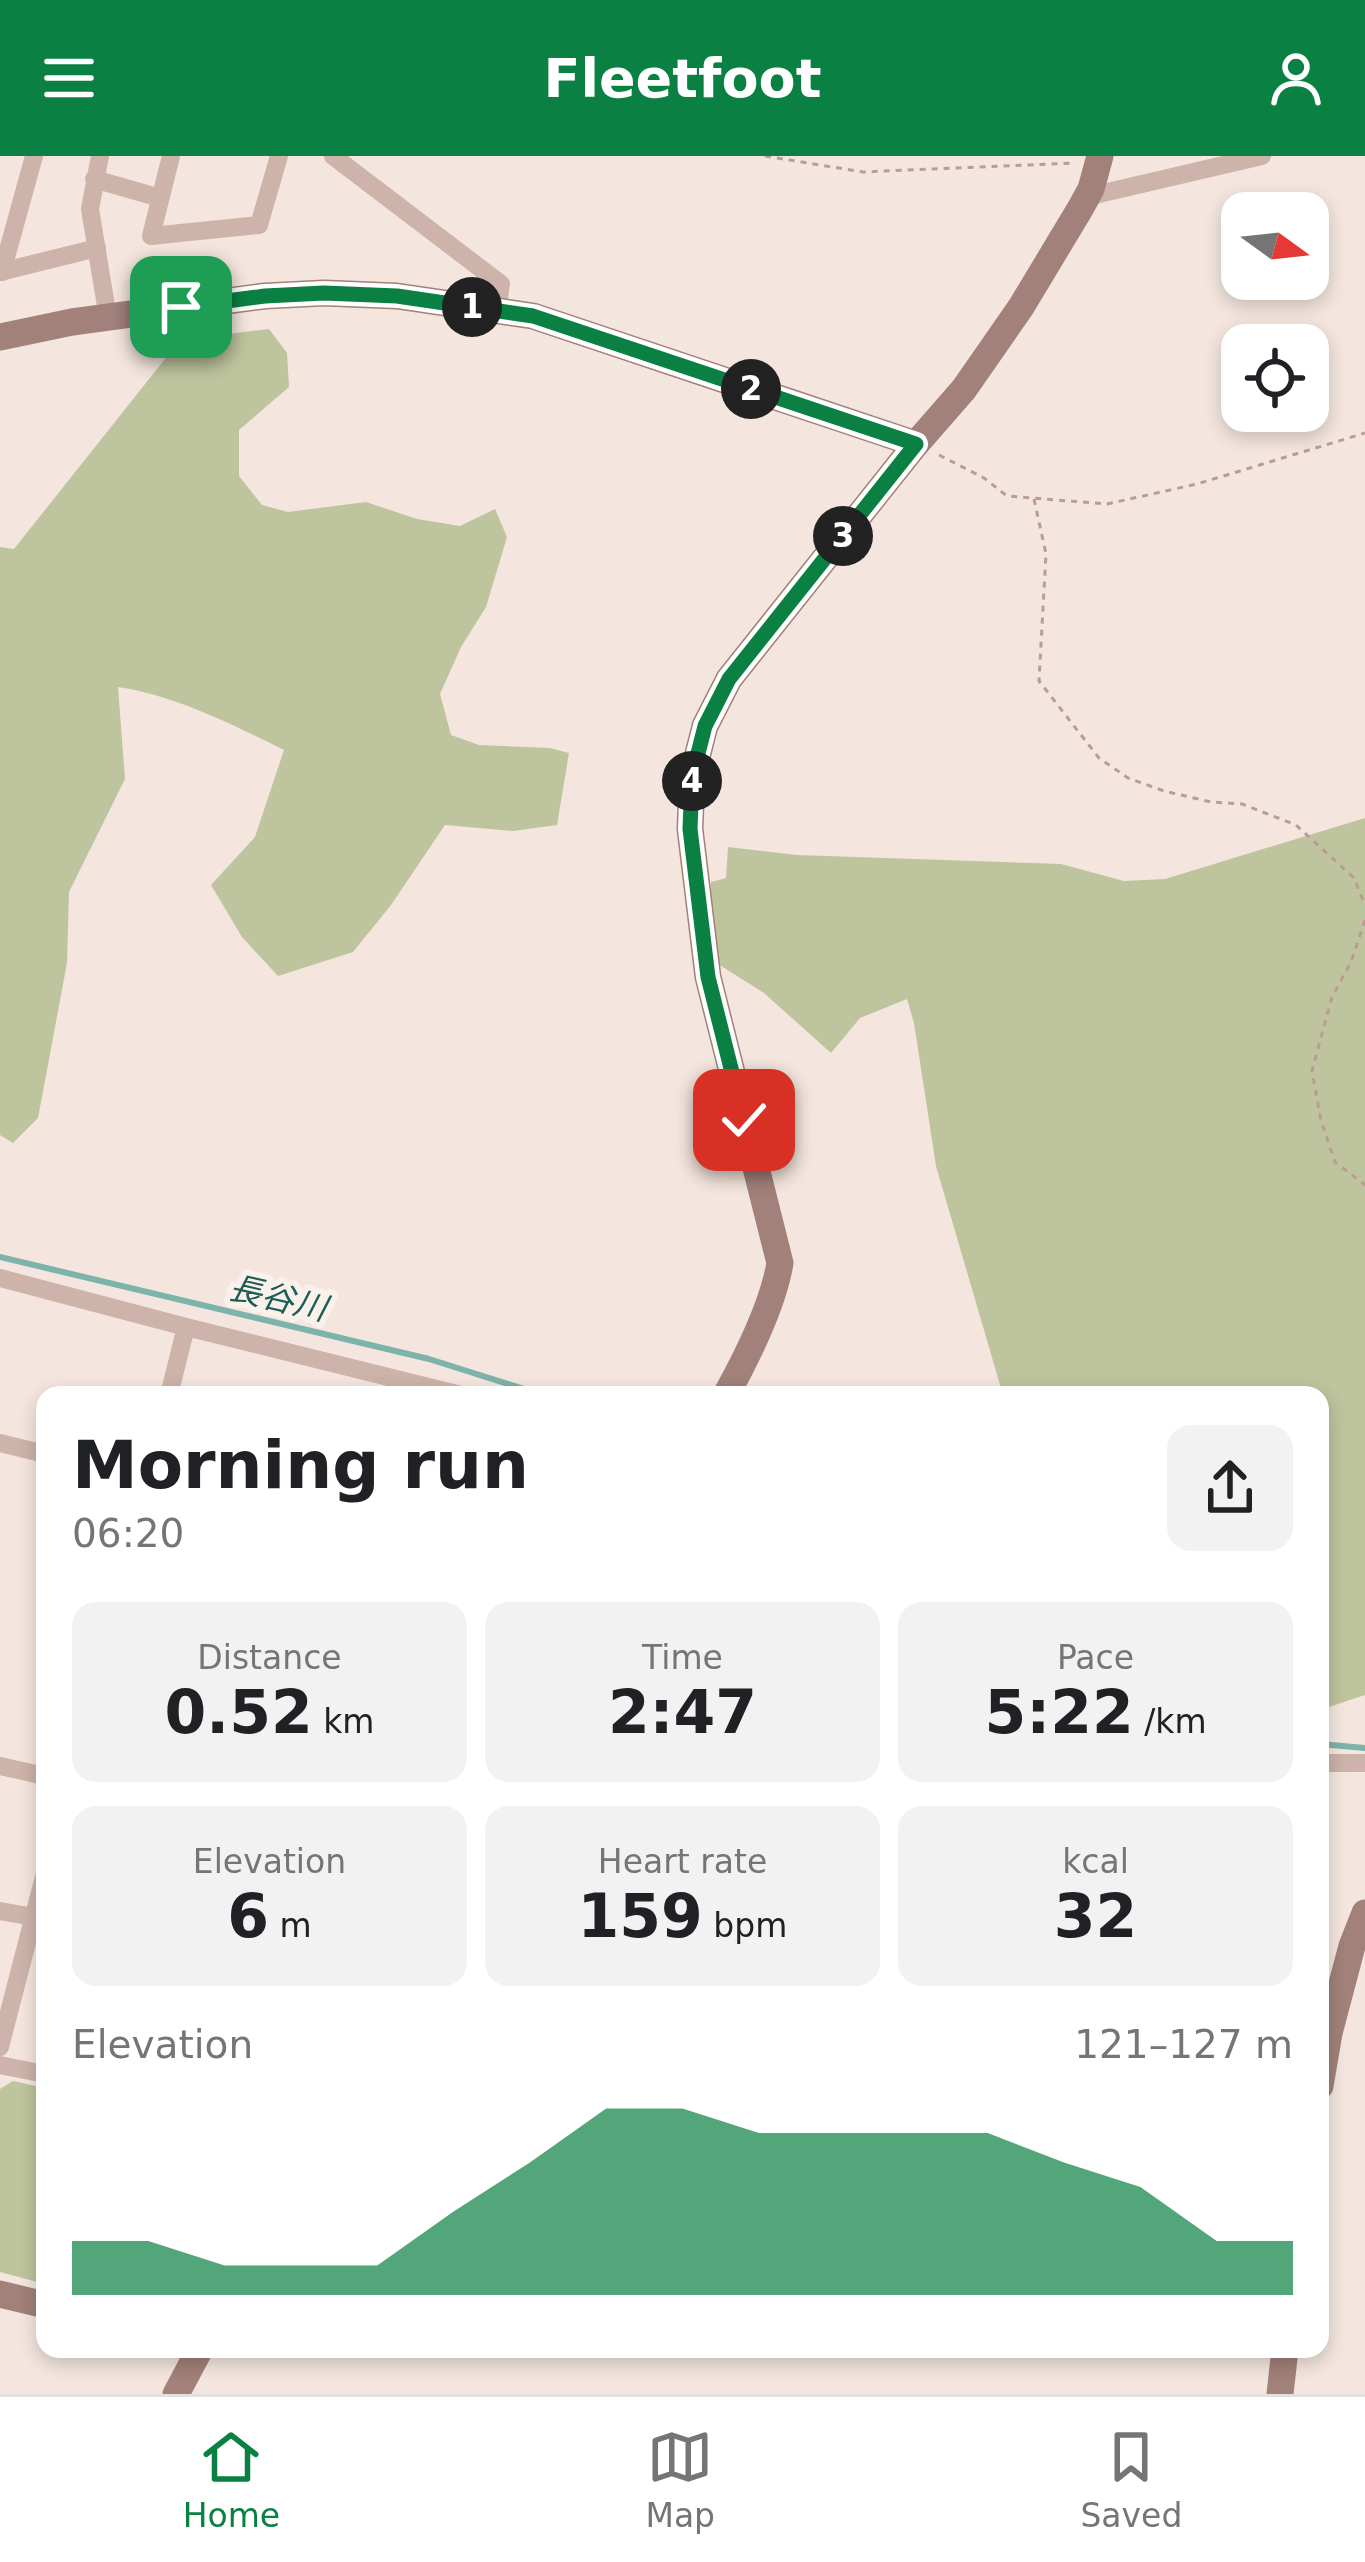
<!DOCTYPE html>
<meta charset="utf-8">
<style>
:root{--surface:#fff;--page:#f2f2f2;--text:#202124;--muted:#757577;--line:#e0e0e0;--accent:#0b8043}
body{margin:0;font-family:"DejaVu Sans","Noto Sans JP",sans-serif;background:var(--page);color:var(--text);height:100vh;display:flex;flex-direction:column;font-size:45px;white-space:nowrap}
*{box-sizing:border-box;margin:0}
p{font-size:39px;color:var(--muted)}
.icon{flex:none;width:66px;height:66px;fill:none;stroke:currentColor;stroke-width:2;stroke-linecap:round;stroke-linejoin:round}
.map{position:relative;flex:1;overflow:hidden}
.drawer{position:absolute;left:36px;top:1230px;width:1293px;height:972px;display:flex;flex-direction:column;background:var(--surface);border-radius:24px;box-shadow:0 6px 18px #0003}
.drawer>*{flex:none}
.needle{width:78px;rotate:105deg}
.buttons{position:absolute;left:1221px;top:36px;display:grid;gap:24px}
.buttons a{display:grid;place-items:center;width:108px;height:108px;border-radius:24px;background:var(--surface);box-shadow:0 6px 18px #0003;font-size:60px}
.pin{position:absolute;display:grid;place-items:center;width:102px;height:102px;color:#fff;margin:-51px;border-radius:24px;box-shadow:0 6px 18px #0006}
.km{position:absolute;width:60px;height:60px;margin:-30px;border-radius:50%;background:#222;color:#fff;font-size:33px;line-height:60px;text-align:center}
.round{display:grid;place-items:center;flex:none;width:126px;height:126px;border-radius:24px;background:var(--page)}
.head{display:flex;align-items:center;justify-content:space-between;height:204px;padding:0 36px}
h1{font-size:66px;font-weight:800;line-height:90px}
.figures{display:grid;grid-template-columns:repeat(3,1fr);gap:18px;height:204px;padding:12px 36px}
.figures div{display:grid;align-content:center;border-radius:24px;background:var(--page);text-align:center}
.figures b{font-size:60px;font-weight:800}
.figures small{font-size:33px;font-weight:400}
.figures p{font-size:33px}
.chart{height:336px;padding:24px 36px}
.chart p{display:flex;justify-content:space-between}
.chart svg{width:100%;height:216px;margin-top:12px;fill:var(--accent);opacity:.7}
header{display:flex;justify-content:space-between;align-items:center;height:156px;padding:0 36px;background:var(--accent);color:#fff;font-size:54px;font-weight:800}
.menu{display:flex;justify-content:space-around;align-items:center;height:168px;border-top:3px solid var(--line);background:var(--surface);font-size:33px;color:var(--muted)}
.menu a{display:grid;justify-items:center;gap:6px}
.menu .current{color:var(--accent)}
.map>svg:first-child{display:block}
.green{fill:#bec49d}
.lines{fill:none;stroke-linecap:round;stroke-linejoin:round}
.stream{stroke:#7cb3ab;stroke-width:6}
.path{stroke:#b99d93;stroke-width:3;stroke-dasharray:6 6;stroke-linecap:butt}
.street{stroke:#cdb3a9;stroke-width:18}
.secondary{stroke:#a1817a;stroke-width:27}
.route-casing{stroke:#fff;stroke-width:24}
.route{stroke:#0b8043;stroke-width:15}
.labels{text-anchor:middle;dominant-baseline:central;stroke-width:12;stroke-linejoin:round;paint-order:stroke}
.water-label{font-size:33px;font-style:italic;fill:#1c5e56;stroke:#fbf1eb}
</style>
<header><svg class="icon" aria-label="menu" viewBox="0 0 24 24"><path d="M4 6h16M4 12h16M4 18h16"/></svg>Fleetfoot<svg class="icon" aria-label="person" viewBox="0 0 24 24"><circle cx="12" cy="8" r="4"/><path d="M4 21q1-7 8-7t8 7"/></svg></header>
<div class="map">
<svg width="1365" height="2238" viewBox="0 0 1365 2238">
<rect width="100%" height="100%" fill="#f4e6de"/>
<g class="green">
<path d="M269,173l18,24 2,34 -50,43v46l23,29 26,7 78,-10 51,17 43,7 35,-17 12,28 -21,70 -25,40 -21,47 11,41 28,10 71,3 19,5 -12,72 -44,6 -68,-6 -54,80 -38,47 -75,24 -36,-39 -31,-52 44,-48 29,-87c-53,-26 -107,-54 -166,-63l7,92 -56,113 -2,71 -29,155 -25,25 -13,-8v-588l14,2 166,-209z"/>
<path d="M1365,662v877l-45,15v-315h-317l-67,-229 -22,-143 -7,-24 -47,19 -29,35 -67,-60 -54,-34 1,-77 15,-4 2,-31 69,8 264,9 63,17 41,-2z"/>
<path d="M13,1925l32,7v196l-45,-12v-183z"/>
</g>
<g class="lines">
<g class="stream">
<path d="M0,1101l429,102 114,36"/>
<path d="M1320,1588l45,4"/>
</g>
<g class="path">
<path d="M765,0l98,16 210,-9"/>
<path d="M939,299l45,23 23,18 100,8 90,-20 168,-51"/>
<path d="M1034,343l12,55 -7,127 60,77 29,20 36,13 47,11 31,2 54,21 58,53 11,27"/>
<path d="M1365,764l-14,42 -19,35 -20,74 9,50 14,41 30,23"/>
</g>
<g class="street">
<path d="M100,0l-10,53 18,109"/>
<path d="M171,0l-20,80 108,-11 20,-69"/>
<path d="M333,0l168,128 -4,27"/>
<path d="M94,23l66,19"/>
<path d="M1086,41l176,-41"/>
<path d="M0,116l97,-24"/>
<path d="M2,116l32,-116"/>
<path d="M0,1122l186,49 275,68"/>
<path d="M169,1239l17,-68"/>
<path d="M0,1287l45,11"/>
<path d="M1320,1607h45"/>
<path d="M0,1610l45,10"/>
<path d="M0,1755l34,6"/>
<path d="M0,1891l45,-174"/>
<path d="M0,1909l45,9"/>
</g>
<g class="secondary">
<path d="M0,181l72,-15 193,-26 59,-3 73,3 136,20 383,128"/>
<path d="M726,1239c21,-38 47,-90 54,-132l-72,-286 -18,-148 2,-52 13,-51 24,-47 187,-235 48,-55 57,-82 59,-98 11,-20 9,-33"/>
<path d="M1320,1930l9,-53 23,-87 13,-33"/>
<path d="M0,2138l45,11"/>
<path d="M176,2238l24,-45"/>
<path d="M1280,2238l5,-45"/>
</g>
</g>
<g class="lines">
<g class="route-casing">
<path id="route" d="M181,151l84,-11 59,-3 73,3 136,20 383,128 -187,235 -24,47 -13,51 -2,52 18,148 36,143"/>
</g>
<use href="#route" class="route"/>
</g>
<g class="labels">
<g class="water-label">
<text transform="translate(278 1142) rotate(13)">長谷川</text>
</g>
</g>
</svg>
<div class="buttons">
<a><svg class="needle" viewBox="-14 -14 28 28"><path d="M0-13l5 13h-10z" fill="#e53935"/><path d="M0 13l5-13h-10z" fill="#757577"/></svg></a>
<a><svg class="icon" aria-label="locate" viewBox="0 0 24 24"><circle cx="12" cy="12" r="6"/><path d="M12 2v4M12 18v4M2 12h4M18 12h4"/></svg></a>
</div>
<div class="pin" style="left:181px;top:151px;background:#1e9e55"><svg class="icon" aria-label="arrive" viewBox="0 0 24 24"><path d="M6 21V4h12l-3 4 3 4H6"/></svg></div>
<div class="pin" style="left:744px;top:964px;background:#d93025"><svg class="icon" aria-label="check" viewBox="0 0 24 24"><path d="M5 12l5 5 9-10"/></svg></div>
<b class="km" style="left:472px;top:151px">1</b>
<b class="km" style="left:751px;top:233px">2</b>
<b class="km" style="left:843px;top:380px">3</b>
<b class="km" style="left:692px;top:625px">4</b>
<section class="drawer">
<div class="head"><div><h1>Morning run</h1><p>06:20</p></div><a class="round"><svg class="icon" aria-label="share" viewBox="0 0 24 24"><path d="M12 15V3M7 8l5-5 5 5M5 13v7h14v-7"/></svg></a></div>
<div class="figures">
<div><p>Distance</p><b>0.52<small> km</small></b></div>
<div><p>Time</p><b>2:47</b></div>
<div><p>Pace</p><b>5:22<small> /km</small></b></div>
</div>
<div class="figures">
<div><p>Elevation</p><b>6<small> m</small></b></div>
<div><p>Heart rate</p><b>159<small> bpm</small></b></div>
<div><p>kcal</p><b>32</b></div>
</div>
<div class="chart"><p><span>Elevation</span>121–127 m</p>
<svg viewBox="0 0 160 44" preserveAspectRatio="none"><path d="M0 44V33L10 33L20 38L30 38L40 38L50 27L60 17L70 6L80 6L90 11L100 11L110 11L120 11L130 17L140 22L150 33L160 33V44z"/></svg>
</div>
</section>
</div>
<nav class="menu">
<a class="current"><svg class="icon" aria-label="home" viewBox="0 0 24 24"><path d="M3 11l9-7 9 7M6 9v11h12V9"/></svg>Home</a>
<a><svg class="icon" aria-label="map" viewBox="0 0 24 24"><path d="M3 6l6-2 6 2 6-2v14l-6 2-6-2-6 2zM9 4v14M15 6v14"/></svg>Map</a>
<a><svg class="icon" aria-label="saved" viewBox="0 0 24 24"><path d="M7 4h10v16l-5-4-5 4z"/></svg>Saved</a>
</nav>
